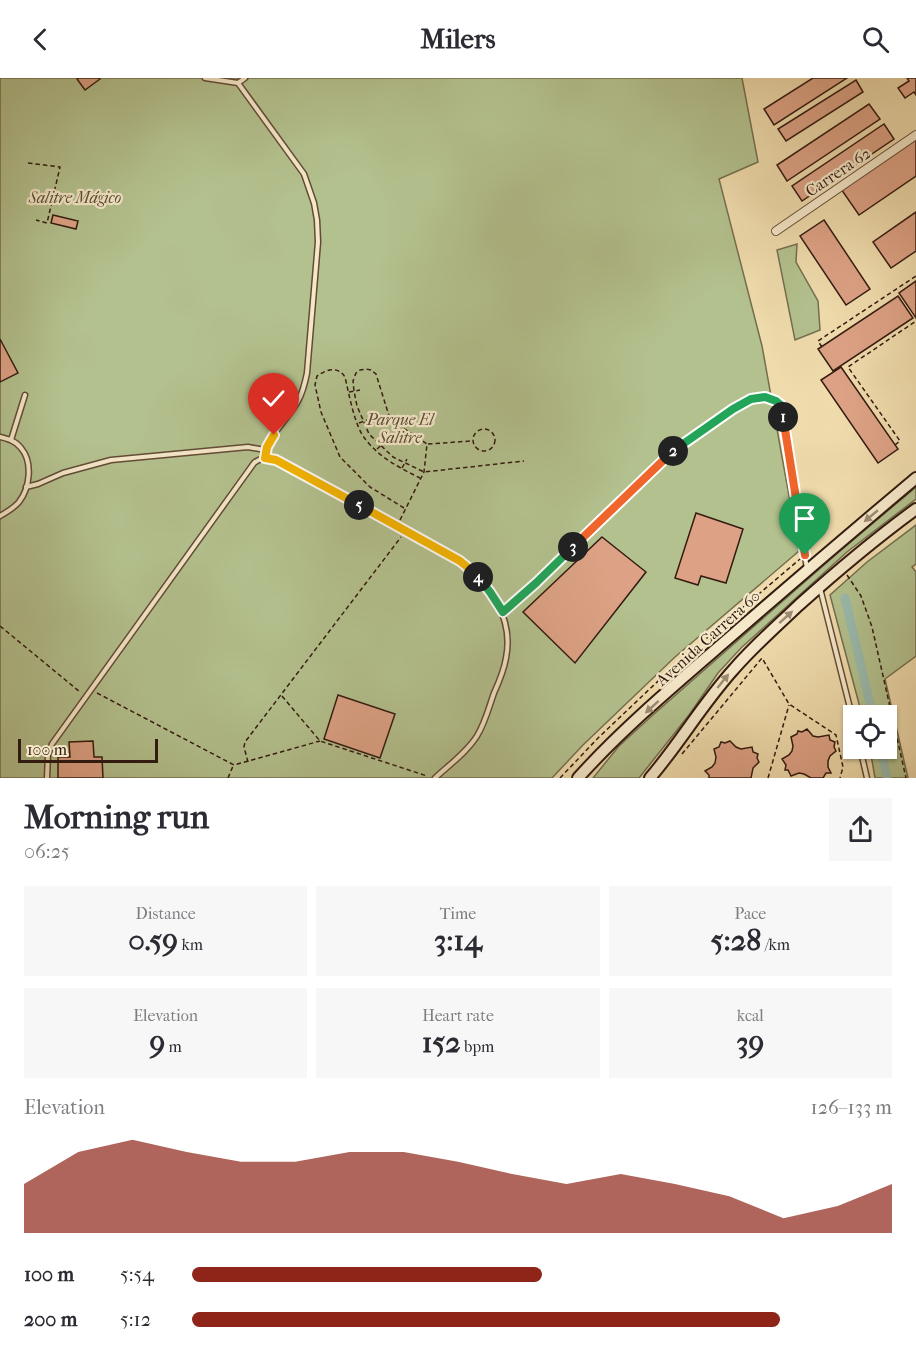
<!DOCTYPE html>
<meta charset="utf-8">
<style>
:root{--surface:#fff;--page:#f7f7f7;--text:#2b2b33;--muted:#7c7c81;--accent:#8f2418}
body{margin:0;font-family:"IM FELL French Canon",serif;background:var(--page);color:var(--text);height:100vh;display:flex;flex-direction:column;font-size:22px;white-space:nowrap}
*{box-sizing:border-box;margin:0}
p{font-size:20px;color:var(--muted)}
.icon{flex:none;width:33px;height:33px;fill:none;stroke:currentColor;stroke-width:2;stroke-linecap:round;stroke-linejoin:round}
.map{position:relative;height:700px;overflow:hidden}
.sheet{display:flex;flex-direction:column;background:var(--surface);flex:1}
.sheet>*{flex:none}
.fabs{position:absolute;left:843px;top:627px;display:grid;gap:12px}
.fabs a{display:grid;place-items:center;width:54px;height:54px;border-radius:0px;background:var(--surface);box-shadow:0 2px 4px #0004;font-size:30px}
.scale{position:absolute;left:18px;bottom:15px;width:140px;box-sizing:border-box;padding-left:6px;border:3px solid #341b10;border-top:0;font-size:16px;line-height:21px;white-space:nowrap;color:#341b10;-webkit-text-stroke:4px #f5e8c9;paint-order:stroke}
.pin{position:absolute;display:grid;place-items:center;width:51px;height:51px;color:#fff;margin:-62px -26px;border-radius:50% 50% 50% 0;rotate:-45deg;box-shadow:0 0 6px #0007}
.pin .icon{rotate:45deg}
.km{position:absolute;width:30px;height:30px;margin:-15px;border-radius:50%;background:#222;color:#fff;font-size:16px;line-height:30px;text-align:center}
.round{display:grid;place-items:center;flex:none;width:63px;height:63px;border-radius:0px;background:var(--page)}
.summary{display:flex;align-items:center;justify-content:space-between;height:102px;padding:0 24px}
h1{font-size:33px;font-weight:700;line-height:45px}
.figures{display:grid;grid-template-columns:repeat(3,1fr);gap:9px;height:102px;padding:6px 24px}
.figures div{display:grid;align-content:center;border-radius:0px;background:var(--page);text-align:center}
.figures b{font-size:30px;font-weight:700}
.figures small{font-size:16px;font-weight:400}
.figures p{font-size:16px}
.chart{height:168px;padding:12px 24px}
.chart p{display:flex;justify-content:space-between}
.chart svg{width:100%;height:108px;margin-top:6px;fill:var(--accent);opacity:.7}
ul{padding:0 24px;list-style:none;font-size:20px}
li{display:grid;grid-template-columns:96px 72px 1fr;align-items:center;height:45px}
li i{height:15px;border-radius:8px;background:var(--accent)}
header{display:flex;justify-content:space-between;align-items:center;height:78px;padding:0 24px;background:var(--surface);font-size:27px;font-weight:700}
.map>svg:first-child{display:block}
.green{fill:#b3c18e;stroke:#746e4f;stroke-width:1.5}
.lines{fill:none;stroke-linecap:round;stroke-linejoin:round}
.canal{stroke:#9abbae;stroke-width:9}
.building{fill:#dda285;stroke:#341b10;stroke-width:1.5}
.service-casing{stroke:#634b37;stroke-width:7}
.minor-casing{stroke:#634b37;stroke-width:10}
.secondary-casing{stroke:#341b10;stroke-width:14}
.path{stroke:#341b10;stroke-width:1.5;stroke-dasharray:4.5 3;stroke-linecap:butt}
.service{stroke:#f5e8c9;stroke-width:4}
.minor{stroke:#f5e8c9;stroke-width:8}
.secondary{stroke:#f5e8c9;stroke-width:10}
.oneway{fill:#9e8c76}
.split-1-casing{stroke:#fff;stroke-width:12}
.split-2-casing{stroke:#fff;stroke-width:12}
.split-3-casing{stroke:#fff;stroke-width:12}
.split-4-casing{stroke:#fff;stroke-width:12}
.split-5-casing{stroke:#fff;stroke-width:12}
.split-6-casing{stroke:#fff;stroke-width:12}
.split-1{stroke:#f0652b;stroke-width:8}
.split-2{stroke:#22a559;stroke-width:8}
.split-3{stroke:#f0652b;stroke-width:8}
.split-4{stroke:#22a559;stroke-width:8}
.split-5{stroke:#f5b400;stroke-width:8}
.split-6{stroke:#f5b400;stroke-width:8}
.labels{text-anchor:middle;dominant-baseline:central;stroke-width:4.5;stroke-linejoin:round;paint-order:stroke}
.street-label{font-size:16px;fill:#341b10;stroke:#f5e8c9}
.park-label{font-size:16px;font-style:italic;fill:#5a4d36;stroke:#f5e8c9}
</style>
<header><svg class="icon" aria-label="back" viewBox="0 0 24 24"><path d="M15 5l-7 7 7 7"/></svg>Milers<svg class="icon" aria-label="search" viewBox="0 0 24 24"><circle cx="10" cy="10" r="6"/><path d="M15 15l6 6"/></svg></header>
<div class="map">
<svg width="916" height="700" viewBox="0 0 916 700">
<rect width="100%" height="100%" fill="#efdbac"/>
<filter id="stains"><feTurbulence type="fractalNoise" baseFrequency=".00333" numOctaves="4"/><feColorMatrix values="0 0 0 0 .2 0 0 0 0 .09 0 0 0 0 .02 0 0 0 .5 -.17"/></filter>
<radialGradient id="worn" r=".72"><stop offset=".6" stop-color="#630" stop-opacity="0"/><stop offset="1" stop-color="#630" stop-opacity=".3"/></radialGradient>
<g class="green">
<path d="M0,0h742l16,84 -39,17 43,167 37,205 -124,106 -92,88 -31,33h-552z"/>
<path d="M797,166l-1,18 22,39 2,29 -25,10 -18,-90z"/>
<path d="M916,409v12l-69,53 -106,96 -23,25 -29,42 -50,63h-46l26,-32 35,-32 186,-163z"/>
<path d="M916,447v39l-4,3 4,5v84l-31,23 23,99h-33l-5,-29 16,-1v-32l-24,-1 -32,-120 37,-33z"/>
</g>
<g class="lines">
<g class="canal">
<path d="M845,520l28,118"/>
<path d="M881,670l6,30"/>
</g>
</g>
<g class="building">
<path d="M79,0h20l1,1 -15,11 -8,-11z"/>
<path d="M813,0h34l-73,47 -10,-16z"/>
<path d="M907,0h9v17l-2,-3 -9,6 -7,-10 11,-7z"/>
<path d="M856,2l7,12 -77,49 -8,-12z"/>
<path d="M869,26l11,15 -93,62 -10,-16z"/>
<path d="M884,46l10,15 -92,62 -10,-15z"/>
<path d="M916,59v39l-57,39 -18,-26z"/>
<path d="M916,134v39l-25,17 -18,-26z"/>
<path d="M53,137l25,6 -2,8 -25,-6z"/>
<path d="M824,142l46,69 -24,16 -46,-69z"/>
<path d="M916,203v37l-17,-25z"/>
<path d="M898,218l15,22 -80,53 -15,-22z"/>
<path d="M0,261l18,34 -18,9z"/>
<path d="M841,289l57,82 -20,14 -57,-83z"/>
<path d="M696,435l47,16 -17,54 -25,-7 -3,9 -23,-7z"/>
<path d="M602,459l44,35 -71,91 -52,-51z"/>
<path d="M338,617l57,19 -15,44 -56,-19z"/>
<path d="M807,651l6,7 5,1 11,-2 1,5 5,2 -1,5 2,4 -6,5 -2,5v6l3,6h-5l-3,5h-12l-7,-4 -5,-1 -8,3 -3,-6h-3l1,-5 -4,-6 7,-4 3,-4 1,-5 -2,-9 6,-3 1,-3 4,1z"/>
<path d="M93,663l1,16h8l1,21h-45v-21h12l-1,-15z"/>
<path d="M730,663l6,6 5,2 11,-2 1,5 5,2 -1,4 2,4 -6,6 -2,10h-42v-3l-4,-4 7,-4 3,-4 1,-6 -2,-8 5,-2 2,-5 4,1z"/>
</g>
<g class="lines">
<g class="service-casing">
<g id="service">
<path d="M205,0l33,5"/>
<path d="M245,0l-7,5 66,91 10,29 3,17 1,22 -11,131c-2,10 -4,19 -9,28 -9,18 -32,35 -33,57"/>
<path d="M0,359c8,2 16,4 21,11 12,14 9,40 -2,54 -5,6 -12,10 -19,14"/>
<path d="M11,362l14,-45"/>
<path d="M26,409l12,-3 25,-11 48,-13 137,-13 17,3"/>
<path d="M820,510l34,136"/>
<path d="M503,534l33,-29 133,-129 64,-45 18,-10 14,-2 10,4 6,4 26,164"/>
<path d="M860,670l7,30"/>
<path d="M47,700l1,-24 4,-10 202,-281c7,-6 14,-6 22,-3l184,101c30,23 54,57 46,97 -2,12 -7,24 -12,35 -5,14 -9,30 -17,43 -10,16 -28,29 -42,42"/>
</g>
</g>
<g class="minor-casing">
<path id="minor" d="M776,153l140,-96"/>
</g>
<g class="secondary-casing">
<g id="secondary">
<path d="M578,700c45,-50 100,-96 151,-140 62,-54 124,-107 187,-160"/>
<path d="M650,700c30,-35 53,-75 84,-109 20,-23 43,-43 65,-64 38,-34 76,-66 117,-96"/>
</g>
</g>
<g class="path">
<path d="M28,85l32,4 -13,56 -11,-3"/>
<path d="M822,269l-4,-6 98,-65"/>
<path d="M349,314l11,-2"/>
<path d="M359,345l8,-3"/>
<circle cx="484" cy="362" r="11"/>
<path d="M428,366l43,-3"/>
<path d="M895,367l5,-4 -52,-74 68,-46"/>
<path d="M377,371l8,-7"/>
<path d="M402,390l5,-9"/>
<path d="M404,430l-34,-21 -30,-30 -19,-45 -6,-27 2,-9c10,-7 21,-10 28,1 4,17 10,51 21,63 14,18 34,28 54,38"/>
<path d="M400,442l24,-48 3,-28 -37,-25 -14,-45 -5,-4 -5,-1 -6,1 -4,3 -3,8 1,10 3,15 12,28 24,23 31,15 100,-11"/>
<path d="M847,497l14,21 11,31 34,151"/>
<path d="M0,548l80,66"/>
<path d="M97,615l137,72 86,-24"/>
<path d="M282,618l38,45 107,35"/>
<path d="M682,676l80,-96 27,46 47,31 7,32 -3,11"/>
<path d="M248,684l-4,-15 1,-5 156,-205"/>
<path d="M228,700l5,-12"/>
<path d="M560,700l38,-40 76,-72 126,-107"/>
<path d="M768,700l21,-73"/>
</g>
<use href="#service" class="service"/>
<use href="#minor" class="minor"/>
<use href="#secondary" class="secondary"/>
</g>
<defs><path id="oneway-solid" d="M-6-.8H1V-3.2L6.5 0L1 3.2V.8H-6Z" transform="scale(1.5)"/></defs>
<g class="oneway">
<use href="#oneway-solid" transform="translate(871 438) rotate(140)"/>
<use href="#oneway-solid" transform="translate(786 539) rotate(-42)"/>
<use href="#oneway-solid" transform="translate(723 603) rotate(-51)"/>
<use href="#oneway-solid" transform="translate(652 629) rotate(138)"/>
</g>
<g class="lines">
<g class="split-1-casing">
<path id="split-1" d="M783,339l22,138"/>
</g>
<g class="split-2-casing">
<path id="split-2" d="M673,373l60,-42 18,-10 14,-2 11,4 5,4 2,12"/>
</g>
<g class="split-3-casing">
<path id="split-3" d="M573,469l100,-96"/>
</g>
<g class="split-4-casing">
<path id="split-4" d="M478,499l12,15 13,20 33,-29 37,-36"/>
</g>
<g class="split-5-casing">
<path id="split-5" d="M359,427l101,56 12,10 6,6"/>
</g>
<g class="split-6-casing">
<path id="split-6" d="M274,357l-7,12 -2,11 11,2 83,45"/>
</g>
<use href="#split-1" class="split-1"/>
<use href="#split-2" class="split-2"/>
<use href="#split-3" class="split-3"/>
<use href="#split-4" class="split-4"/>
<use href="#split-5" class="split-5"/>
<use href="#split-6" class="split-6"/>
</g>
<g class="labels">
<g class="street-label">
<text transform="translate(838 94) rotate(-34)">Carrera 62</text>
<text transform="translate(708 560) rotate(-42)">Avenida Carrera 60</text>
</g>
<g class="park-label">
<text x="75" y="119">Salitre Mágico</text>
<text x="400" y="341">Parque El<tspan x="400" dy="18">Salitre</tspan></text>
</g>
</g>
<rect width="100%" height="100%" filter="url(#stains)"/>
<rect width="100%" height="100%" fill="url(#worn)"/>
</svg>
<div class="fabs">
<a><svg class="icon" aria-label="locate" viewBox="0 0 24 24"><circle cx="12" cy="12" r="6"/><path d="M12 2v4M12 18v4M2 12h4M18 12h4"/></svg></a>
</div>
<div class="scale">100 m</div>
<div class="pin" style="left:805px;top:477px;background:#1e9e55"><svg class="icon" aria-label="arrive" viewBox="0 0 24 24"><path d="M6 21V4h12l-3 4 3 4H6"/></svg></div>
<div class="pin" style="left:274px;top:357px;background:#d93025"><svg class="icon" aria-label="check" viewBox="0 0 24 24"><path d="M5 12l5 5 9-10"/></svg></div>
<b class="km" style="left:783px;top:339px">1</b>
<b class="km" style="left:673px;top:373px">2</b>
<b class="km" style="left:573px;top:469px">3</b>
<b class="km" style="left:478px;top:499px">4</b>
<b class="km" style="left:359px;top:427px">5</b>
</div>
<section class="sheet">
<div class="summary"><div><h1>Morning run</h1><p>06:25</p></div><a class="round"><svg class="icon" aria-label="share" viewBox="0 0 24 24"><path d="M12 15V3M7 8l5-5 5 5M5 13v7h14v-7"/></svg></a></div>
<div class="figures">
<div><p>Distance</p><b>0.59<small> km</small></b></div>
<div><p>Time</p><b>3:14</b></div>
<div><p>Pace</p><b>5:28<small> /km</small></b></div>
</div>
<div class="figures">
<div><p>Elevation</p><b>9<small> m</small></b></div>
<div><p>Heart rate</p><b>152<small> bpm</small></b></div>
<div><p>kcal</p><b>39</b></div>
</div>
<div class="chart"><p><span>Elevation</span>126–133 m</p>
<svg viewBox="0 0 160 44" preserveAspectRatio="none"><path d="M0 44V24L10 11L20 6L30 11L40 15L50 15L60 11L70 11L80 15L90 20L100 24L110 20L120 24L130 29L140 38L150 33L160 24V44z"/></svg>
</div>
<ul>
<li><b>100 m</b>5:54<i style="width:50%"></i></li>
<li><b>200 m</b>5:12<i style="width:84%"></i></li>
</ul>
</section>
